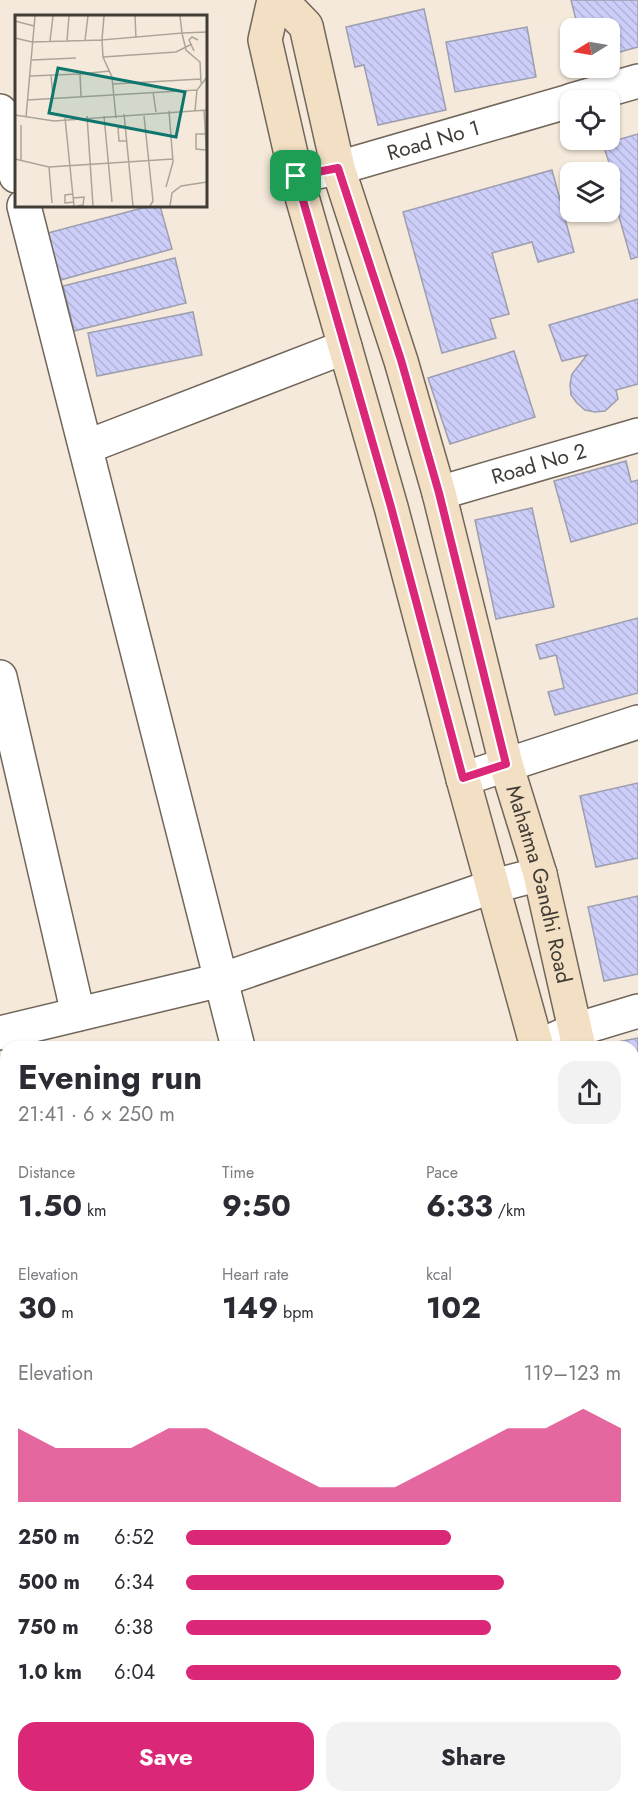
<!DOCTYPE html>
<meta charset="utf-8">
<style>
:root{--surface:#fff;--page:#f2f2f3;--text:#2b2b33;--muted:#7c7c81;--accent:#db2777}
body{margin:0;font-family:Jost,sans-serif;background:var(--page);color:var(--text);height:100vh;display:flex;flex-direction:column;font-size:22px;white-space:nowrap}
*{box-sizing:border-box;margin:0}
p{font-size:20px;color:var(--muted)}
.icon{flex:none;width:33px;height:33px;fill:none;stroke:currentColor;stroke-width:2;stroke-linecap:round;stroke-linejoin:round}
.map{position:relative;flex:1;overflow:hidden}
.sheet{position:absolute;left:0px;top:1041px;width:639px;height:762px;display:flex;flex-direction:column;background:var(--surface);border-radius:18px 18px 0 0;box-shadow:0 2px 4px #0004}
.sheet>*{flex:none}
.needle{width:39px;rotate:259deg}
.controls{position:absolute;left:560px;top:18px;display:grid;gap:12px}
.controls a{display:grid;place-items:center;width:60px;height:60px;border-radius:12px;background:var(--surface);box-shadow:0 2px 4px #0004;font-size:30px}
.pin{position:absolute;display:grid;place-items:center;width:51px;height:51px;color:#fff;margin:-26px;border-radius:12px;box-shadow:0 3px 9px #0006}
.round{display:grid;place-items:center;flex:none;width:63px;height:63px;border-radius:18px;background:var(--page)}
.summary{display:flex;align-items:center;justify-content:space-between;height:102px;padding:0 18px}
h1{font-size:33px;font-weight:700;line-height:45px}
.metrics{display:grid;grid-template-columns:repeat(3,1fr);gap:9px;height:102px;padding:6px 18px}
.metrics div{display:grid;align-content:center}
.metrics b{font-size:30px;font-weight:700}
.metrics small{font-size:16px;font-weight:400}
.metrics p{font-size:16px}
.chart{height:168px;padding:12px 18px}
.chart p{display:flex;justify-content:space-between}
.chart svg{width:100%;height:108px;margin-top:6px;fill:var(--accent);opacity:.7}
.cta{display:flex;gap:12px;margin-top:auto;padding:12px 18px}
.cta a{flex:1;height:69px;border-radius:18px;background:var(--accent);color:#fff;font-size:24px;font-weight:700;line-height:69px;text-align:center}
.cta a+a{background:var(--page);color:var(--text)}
ul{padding:0 18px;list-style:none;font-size:20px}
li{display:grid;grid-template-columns:96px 72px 1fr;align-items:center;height:45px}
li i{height:15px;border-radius:8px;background:var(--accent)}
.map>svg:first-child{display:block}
.building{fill:url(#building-back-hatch);stroke:#9d9eae;stroke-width:1.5}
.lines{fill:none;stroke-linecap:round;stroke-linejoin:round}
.street-casing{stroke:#71665a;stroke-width:36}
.secondary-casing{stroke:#71665a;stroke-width:36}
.street{stroke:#fff;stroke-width:33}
.secondary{stroke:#f3e0c4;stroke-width:33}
.route-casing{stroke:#fff;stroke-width:12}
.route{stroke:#db2777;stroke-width:8}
.labels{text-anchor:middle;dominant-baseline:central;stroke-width:4.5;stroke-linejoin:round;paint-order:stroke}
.street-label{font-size:21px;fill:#413c36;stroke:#fff}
.inset-road{fill:none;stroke:#ada499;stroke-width:1.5}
.view{fill:#0f766e;fill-opacity:0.15;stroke:#0f766e;stroke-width:3}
.inset-edge{fill:none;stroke:#413c36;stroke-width:3}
</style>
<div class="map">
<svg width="638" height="1803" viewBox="0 0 638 1803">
<defs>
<pattern id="building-back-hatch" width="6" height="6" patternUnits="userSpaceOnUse" patternTransform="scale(1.5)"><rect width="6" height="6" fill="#cccef9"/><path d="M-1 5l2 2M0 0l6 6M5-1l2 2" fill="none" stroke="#b0b2d6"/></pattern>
</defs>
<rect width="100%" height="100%" fill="#f5e9db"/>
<g class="building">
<path d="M571,0h67v47l-29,8v-27h-31z"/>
<path d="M424,9l22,101 -68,15 -14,-60 -9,2 -9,-40z"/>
<path d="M527,27l9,50 -81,15 -9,-50z"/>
<path d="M638,134v123l-7,2 -15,-53 -6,2 -1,-3v-32l3,-1 -9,-28z"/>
<path d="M552,170l22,82 -36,10 -6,-20 -40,11 17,61 -19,5 6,19 -54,15 -39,-141z"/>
<path d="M150,206h10l12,43 -115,32 -13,-47z"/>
<path d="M175,258l11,45 -112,28 -11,-45z"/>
<path d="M638,299v85l-22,6 2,9 -13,12 -10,1 -10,-2 -8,-7 -6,-8 -1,-11 2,-10 15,-19 -25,6 -13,-36z"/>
<path d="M193,312l9,43 -105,21 -9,-43z"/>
<path d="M514,351l21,66 -85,27 -22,-66z"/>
<path d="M626,461l5,21 7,-2v43l-67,19 -17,-61z"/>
<path d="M532,508l22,99 -58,12 -21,-99z"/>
<path d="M638,618v75l-83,22 -7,-23 16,-4 -8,-33 -16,4 -4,-14z"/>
<path d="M638,783v75l-42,9 -16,-71z"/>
<path d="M638,896v78l-34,7 -16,-74z"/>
<path d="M638,1038v84l-5,1v-76l-36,-1z"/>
</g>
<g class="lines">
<g class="street-casing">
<g id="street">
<path d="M572,100l66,-19"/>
<path d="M0,111l16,65"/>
<path id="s1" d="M296,176l42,-8 232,-67"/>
<path d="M24,206l214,841"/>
<path d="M86,447l259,-100"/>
<path id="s2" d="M439,493l199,-58"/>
<path d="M0,677l78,337"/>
<path d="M463,779l175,-57"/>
<path d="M0,1033l221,-53 273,-94 46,-12"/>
<path d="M537,1047l38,-17 63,-19"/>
<path d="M0,1399l6,20"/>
<path d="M104,1797l1,6"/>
<path d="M408,1803l23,-6"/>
</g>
</g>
<g class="secondary-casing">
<g id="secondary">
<path d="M274,0l-9,40 31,136 95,331 72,272 74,268"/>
<path id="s3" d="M281,0l25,26 32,142 63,193 38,132 67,271 34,110 39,173"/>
<path d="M633,1257l5,-2"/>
<path d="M633,1284l5,21"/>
<path d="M633,1427l5,17"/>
</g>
</g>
<use href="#street" class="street"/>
<use href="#secondary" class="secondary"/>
</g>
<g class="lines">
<g class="route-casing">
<path id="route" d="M338,168l63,192 38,133 67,271 -43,14 -72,-271 -95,-331z"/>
</g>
<use href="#route" class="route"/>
</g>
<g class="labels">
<g class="street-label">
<text stroke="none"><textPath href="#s1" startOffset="142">Road No 1</textPath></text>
<text stroke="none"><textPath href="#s2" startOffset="104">Road No 2</textPath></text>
<text stroke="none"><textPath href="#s3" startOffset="926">Mahatma Gandhi Road</textPath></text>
</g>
</g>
<g transform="translate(15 15)">
<rect width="192" height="192" fill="#f5e9db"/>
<path class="inset-road" d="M89,1l-2,24 80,-7 4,17 14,12 1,21M120,1l1,22M165,1l2,17 25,-1M0,6l19,5M0,23l17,4 70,-2 1,17 9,20 4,41M70,25l3,-24M35,26l3,-25M52,26l2,-25M179,36l-5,-11 3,-3 6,3M88,42l73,-5 16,-8M17,45l44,-2M36,60l2,23M15,61l50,-2M98,69l88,-5M138,77l3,20M66,81l-1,-22 30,-3M12,85l170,-10M189,95l3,51M180,96l2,-21 10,-13M109,99l9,92M0,100l39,6 153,-11M72,101l6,90M89,101l8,86M129,101l9,85 -3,5M11,102l9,-101M50,103l9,88M111,112l-8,1 1,13h8M190,119h-9v15l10,1M0,144l34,8M6,145v-35M151,172l7,-25 -4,-51M58,179l-8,1v8l9,-1M58,183l11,-1 -1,8 -6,1M37,188l-3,-36 124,-8M155,191l2,-13 9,-7 26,-4"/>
<path class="view" d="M43,53l127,24 -9,45 -127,-24z"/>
<rect width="192" height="192" class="inset-edge"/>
</g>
</svg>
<div class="controls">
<a><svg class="needle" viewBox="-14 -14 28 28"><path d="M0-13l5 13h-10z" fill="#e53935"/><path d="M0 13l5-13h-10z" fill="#7c7c81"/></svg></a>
<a><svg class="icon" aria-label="locate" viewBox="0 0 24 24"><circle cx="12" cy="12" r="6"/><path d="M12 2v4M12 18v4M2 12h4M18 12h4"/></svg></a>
<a><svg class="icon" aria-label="layers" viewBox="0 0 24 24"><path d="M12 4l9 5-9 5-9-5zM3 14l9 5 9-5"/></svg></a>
</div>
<div class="pin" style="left:296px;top:176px;background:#1e9e55"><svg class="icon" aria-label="arrive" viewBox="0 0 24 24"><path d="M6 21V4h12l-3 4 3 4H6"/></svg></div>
<section class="sheet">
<div class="summary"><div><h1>Evening run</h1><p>21:41 · 6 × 250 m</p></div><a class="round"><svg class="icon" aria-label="share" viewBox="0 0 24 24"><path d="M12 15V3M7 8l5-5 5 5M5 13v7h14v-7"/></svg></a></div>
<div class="metrics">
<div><p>Distance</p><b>1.50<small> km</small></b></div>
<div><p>Time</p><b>9:50</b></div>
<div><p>Pace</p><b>6:33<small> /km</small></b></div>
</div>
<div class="metrics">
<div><p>Elevation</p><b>30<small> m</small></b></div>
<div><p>Heart rate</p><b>149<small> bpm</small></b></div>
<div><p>kcal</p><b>102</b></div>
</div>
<div class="chart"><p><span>Elevation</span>119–123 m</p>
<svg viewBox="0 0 160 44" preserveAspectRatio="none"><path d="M0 44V14L10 22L20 22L30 22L40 14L50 14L60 22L70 30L80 38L90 38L100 38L110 30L120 22L130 14L140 14L150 6L160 14V44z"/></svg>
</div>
<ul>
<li><b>250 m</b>6:52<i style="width:61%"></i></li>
<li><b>500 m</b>6:34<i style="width:73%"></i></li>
<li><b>750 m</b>6:38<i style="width:70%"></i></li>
<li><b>1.0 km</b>6:04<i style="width:100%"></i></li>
</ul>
<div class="cta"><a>Save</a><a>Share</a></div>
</section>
</div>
